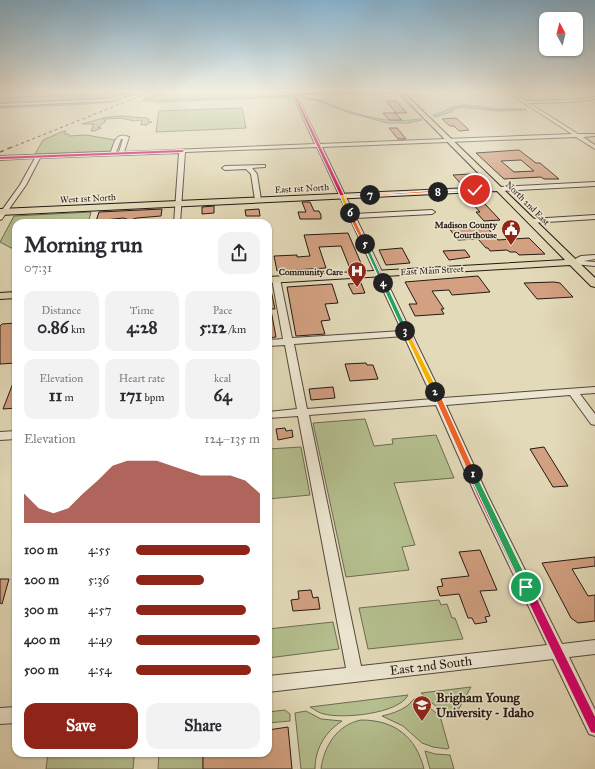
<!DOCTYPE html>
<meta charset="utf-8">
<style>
:root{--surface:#fff;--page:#f2f2f3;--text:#2b2b33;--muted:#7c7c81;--accent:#8f2418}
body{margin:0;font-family:"IM FELL Great Primer",serif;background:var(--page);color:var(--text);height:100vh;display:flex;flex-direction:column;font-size:15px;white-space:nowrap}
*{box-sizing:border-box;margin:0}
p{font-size:13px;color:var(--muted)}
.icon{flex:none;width:22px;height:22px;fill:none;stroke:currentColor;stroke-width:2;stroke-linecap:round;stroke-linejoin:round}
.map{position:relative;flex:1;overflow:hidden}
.details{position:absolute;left:12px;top:219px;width:260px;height:538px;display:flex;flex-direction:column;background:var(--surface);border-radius:12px;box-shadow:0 1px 3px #0004}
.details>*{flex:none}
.needle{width:26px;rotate:353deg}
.tools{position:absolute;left:539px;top:12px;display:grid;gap:8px}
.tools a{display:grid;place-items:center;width:44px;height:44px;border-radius:8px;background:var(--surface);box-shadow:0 1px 3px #0004;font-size:20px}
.pin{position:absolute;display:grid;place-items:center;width:34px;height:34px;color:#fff;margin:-17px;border:2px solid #fff;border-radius:50%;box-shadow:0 1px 4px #0007}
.km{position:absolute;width:20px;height:20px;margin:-10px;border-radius:50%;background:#222;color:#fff;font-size:11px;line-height:20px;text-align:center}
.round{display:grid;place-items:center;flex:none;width:42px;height:42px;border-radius:12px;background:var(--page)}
.summary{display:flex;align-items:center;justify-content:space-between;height:68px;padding:0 12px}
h1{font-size:22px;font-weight:700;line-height:30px}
.figures{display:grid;grid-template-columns:repeat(3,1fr);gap:6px;height:68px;padding:4px 12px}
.figures div{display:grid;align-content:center;border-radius:10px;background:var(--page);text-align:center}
.figures b{font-size:17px;font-weight:700}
.figures small{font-size:11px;font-weight:400}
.figures p{font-size:11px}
.chart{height:112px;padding:8px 12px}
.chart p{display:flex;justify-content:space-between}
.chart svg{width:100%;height:72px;margin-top:4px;fill:var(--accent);opacity:.7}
.button{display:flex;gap:8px;margin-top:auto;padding:8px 12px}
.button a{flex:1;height:46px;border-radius:12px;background:var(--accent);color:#fff;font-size:16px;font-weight:700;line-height:46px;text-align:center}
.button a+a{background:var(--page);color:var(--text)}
ul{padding:0 12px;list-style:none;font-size:13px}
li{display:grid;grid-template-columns:64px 48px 1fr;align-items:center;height:30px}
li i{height:10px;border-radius:5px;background:var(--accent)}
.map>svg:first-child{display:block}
.green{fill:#b5bf8f;stroke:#6d6c52}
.water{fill:#96bab6;stroke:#697a75}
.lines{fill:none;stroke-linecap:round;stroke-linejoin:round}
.shore{stroke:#5e6a65;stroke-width:1}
.building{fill:#d3a182;stroke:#251914;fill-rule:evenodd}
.minor-casing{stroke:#54493d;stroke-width:2}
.major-casing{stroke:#251914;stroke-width:2}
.minor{fill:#ede7d2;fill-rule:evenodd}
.major{fill:#e3dab9;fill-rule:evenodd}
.rail-far1{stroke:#251914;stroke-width:1;stroke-dasharray:3 3;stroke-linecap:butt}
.rail{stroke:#251914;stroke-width:1.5;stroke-dasharray:4 4;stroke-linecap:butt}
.cycleway-casing{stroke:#ede7d2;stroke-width:2}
.cycleway{fill:#d6006c;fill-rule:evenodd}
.split-1{fill:#22a559;stroke:#fff}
.split-2{fill:#f0652b;stroke:#fff}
.split-3{fill:#f5b400;stroke:#fff}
.split-4{fill:#22a559;stroke:#fff}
.split-5{fill:#22a559;stroke:#fff}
.split-6{fill:#f0652b;stroke:#fff}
.split-7{fill:#f5b400;stroke:#fff}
.split-8{fill:#f0652b;stroke:#fff}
.split-9{fill:#f5b400;stroke:#fff}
.labels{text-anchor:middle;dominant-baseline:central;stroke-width:3;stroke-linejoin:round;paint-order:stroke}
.far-street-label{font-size:9px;fill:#251914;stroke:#ede7d2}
.far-poi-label{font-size:9px;font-weight:bold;fill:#251914;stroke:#ede7d2;text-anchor:end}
.near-street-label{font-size:13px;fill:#251914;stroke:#ede7d2}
.near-poi-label{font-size:13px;font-weight:bold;fill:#251914;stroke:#ede7d2;text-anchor:start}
</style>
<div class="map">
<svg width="595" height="769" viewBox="0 0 595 769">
<rect width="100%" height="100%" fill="#e3dab9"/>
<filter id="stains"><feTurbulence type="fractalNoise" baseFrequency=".005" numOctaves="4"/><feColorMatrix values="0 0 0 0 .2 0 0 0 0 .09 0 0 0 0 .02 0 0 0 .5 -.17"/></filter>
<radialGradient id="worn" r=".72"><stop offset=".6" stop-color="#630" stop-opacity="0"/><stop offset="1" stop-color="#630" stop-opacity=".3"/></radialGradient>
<g class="green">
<path d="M162,92h113l3,4 -137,5z"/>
<path d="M242,108l4,20 -90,4 3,-21z"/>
<path d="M120,116l27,2 2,1 -1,3h4l-4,1 -1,2h-6l1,-5 -8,1 -13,-3 -18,1 3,2 -8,6 3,1 -7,3h-3l3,-7h-12l25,-7z"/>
<path d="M64,131h2l-2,3h5v2l17,-1 29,5 -4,11 -76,3 8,-14z"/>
<path d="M91,212l-3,11h-72v24l-5,1 -11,-6 14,-26z"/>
<path d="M365,419l9,27 19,-2 -1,-5 44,-4 18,43 -60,5 21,62 -13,2 7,23 -63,7 -33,-154z"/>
<path d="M301,447l9,48 -42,4v-50z"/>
<path d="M439,600l2,5 6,-1 5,14h3l8,21 -95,10 -9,-41z"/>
<path d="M333,622l6,27 -71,9v-29z"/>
<path d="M471,687l-14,25c-14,5 -26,-11 -36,-19z"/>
<path d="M408,695c-9,19 -66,24 -84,19 -5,-1 -9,-4 -14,-7z"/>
<path d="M417,698l23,18 9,32 -2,1 -14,-2 -11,-4 -19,-17 -21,-10c9,-2 18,-5 25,-10 4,-3 5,-7 10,-8z"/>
<path d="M285,710l5,4v7l-22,2v-11z"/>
<path d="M306,711l15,8 21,2c-17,11 -27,28 -27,48h-14l-6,-56z"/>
<path d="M361,720c34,0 55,17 63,49h-103c3,-23 16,-44 40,-49z"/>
<path d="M425,751l10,3 15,1 4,14h-24z"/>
<path d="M48,753h81l5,5 -1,11h-87z"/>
<path d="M159,753h44v16h-45z"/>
</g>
<g class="water">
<path d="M0,92h129c-40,12 -87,9 -129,10z"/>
<path d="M289,96l1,1 -133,5 2,-2z"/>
<path d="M301,97c21,2 28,8 47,14 26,8 45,12 72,8l2,1 -13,3h-22l-40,-11 -25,-10z"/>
<path d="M121,101l-32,3 -89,4v-2z"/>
<path d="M464,105l33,4h28l2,1 -29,1 -39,-4 -9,5 -15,5 -2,-2c13,-3 17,-9 31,-10z"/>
</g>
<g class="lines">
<g class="shore">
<path d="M0,93l49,-1"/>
<path d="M0,98l91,-3 25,-3"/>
</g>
</g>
<g class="building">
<path d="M386,101h10l11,12h-11z"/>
<path d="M383,113h12l7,7h-13z"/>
<path d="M456,118l13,12 -10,1 -5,-5h-4l-8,-7z"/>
<path d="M389,128h8l9,11h-8z"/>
<path d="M519,150l17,13h4l19,16h-15l-3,-2 -37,2 -28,-26zM521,160l13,11 -20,1 -13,-11z"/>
<path d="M470,174l11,11 -18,1 -10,-11z"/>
<path d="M302,202h8l4,9h5l2,4v4h-21l-2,-7h8z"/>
<path d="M472,203h12l16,17 -16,1 -8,-9h4z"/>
<path d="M214,206v7l-12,1v-7z"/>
<path d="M162,209l-1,7 -24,2 -7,2 -7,-2 -27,3 3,-9z"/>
<path d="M259,209l1,7h-14l-1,-6z"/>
<path d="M485,225l13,15 31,-2 16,16 -26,1 -3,-3h-6l-3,-2 -17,1 -2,-3h-2l-8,-9 -20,1 -10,-13z"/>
<path d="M348,233l13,30 -12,3 -8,-20 -22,1 7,21 -49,3 -3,-15 23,-1v2l13,-1 -6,-21z"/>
<path d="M402,248l8,15 -24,2 -7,-15z"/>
<path d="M465,250l5,7 -21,3 -6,-9z"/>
<path d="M478,276l12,16 -38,3 -3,-5 -17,1 12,18h-3l3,5 -29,2 -6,-12h8l-12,-22z"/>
<path d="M554,282l6,1 13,14 -36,2 -13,-16z"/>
<path d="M361,283l4,10 -12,1 -5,-10z"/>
<path d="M332,284l6,19 -13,1 5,16 -9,1 4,13 -29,2 -9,-49z"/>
<path d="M268,290h3l4,19h-7z"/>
<path d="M268,310h3l5,27 -8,1z"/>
<path d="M16,323v40l-16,1v-38l2,-2z"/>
<path d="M366,363l1,2h6l5,14 -28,2 -5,-17z"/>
<path d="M15,378l1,30 -13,1z"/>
<path d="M333,387l2,11 -24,2 -2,-11z"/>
<path d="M285,428l1,3 6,-1 1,7 -15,3 -2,-11z"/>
<path d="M544,447l24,39 -15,1 -23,-38z"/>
<path d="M480,550l17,40 -17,1 10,25 -5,1 2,5 -12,2 -3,-6h-4l-9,-24 -19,2 -3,-9 6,-1 -2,-7 28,-3 -10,-24z"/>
<path d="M595,557v9l-23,3 16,27 7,-1v26l-17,2 -7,-5 -29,-55z"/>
<path d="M0,579h9l-7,25 -2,-1z"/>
<path d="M311,590l2,8 5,-1 2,12 -27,2 -2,-11 8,-1 -1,-8z"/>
<path d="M288,727l4,42h-89v-16h65v-23z"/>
</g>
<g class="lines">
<g class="minor-casing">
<g id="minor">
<path d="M133,92h5l-29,9 -109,5v-2l109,-5z"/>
<path d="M402,92l1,2 -99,1 -7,2 23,47 252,-10 -65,-42h4l15,9 45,-1 24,-3v2l-24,3 -42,1 49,31h17v2l-12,1 12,8v4l-19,-12 -254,10 32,67 78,-4 3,2 -3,2 -76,4 87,180 152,-11v6l-15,1 15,20v11l-4,-1 -21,-29 -124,10 42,91 74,148 33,-4v14l-26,3 26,53v26l-6,-2 -36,-75 -285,33v-16l78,-8 -48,-252 -30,2v-6l29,-3 -12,-64 -17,1v-6l15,-1 -11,-60 4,-2 4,2 12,59 110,-7 -85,-184 -132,5 -5,71h-6l5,-70 -139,5 -14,27 -24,34 -2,1v-7l20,-28 15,-27 -35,2v-4l111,-4c3,-9 5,-21 18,-15l-5,15 191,-8 -22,-49h-13l-1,-2zM121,139h2l-4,13h-3zM404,336l29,63 -126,10 -13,-65zM436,405l40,91 71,149 -186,21 -52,-251z"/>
<path d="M265,165v2l-13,1 5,6 4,26 -3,2 -3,-2 -4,-26 -5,-5 -21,1 -3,-2 3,-2z"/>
<path d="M595,182v4l-96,5 -3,-2 3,-2z"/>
<path d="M595,215v4l-64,4 -3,-2 3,-2z"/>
<path d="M595,255v4l-11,2 11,1v4l-22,-2 -4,-2 12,-6z"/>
<path d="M16,431v8l-16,1v-8z"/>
<path d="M16,707v16l-16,1v-16z"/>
</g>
</g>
<g class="major-casing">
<g id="major">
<path d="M398,92h5l192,186v9l-4,-1 -21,-21 -302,18v-6l297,-17 -68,-69 -497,24v-6l492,-22z"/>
<path d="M16,292v6l-16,1v-6z"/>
</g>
</g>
<use href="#minor" class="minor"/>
<use href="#major" class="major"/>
<path class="rail-far1" d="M10,148l140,-56"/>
<path class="rail" d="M0,152l12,-5"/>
<g class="cycleway-casing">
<g id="cycleway">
<path d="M402,92l1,2 -99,1 -8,1 147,306 43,94 109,221v16l-4,-1 -113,-236 -41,-94 -143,-306 10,-3z"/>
<path d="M183,150l1,1 -2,1 -182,7v-2z"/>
</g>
</g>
<use href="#cycleway" class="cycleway"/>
</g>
<linearGradient id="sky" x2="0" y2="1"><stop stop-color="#87b6d4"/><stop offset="0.46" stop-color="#f2eee0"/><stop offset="1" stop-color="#f2eee0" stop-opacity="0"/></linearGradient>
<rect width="595" height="199" fill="url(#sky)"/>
<path class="split-1" d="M473,471l3,3 55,113 -2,2h-6l-1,-2 -53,-113z"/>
<path class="split-2" d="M435,390l4,2 37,82 -1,2 -2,1 -4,-3 -37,-82z"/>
<path class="split-3" d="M405,329l3,2 31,61 -1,2 -6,-2 -29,-61z"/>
<path class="split-4" d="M383,281l3,2 22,48 -1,1 -4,-1 -22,-48z"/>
<path class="split-5" d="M365,243l2,1 18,40 -4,-1 -18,-39z"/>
<path class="split-6" d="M350,211l2,2 15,32 -4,-1 -16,-31z"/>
<path class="split-7" d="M370,194l1,2 -27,1 8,16 -2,1 -3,-1 -7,-17z"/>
<path class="split-8" d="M438,190l1,2 -69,4 -2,-1z"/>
<path class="split-9" d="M475,189l1,2 -38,2 -2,-1z"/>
<defs>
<g id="civic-pin" transform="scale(1)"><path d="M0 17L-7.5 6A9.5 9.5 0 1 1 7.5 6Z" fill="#8f2418" stroke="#ede7d2"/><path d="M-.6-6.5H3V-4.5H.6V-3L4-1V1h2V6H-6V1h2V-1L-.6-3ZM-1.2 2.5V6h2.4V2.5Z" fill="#fff"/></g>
<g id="hospital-pin" transform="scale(1)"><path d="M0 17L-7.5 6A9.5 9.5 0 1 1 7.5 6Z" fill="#8f2418" stroke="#ede7d2"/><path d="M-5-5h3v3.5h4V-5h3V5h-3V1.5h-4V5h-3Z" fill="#fff"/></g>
<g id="university-pin" transform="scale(1)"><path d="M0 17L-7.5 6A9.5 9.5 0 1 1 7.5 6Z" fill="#8f2418" stroke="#ede7d2"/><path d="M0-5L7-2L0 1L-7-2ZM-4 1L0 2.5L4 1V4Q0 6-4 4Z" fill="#fff"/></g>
</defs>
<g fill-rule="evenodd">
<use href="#civic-pin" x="511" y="229"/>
<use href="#hospital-pin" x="357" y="271"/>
<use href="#university-pin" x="422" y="705"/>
</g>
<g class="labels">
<g class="far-street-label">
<text transform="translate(302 188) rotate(-3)">East 1st North</text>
<text transform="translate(88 198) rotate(-3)">West 1st North</text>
<text transform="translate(528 203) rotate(45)">North 2nd East</text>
<text transform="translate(432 270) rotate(-3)">East Main Street</text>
</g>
<g class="far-poi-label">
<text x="497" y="224">Madison County<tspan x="497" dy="10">Courthouse</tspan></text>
<text x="343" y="271">Community Care</text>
</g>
<g class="near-street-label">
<text transform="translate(431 666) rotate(-7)">East 2nd South</text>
</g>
<g class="near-poi-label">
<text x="436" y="698">Brigham Young<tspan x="436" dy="15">University - Idaho</tspan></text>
</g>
</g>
<rect width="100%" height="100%" filter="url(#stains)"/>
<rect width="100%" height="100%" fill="url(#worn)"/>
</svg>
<div class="tools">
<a><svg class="needle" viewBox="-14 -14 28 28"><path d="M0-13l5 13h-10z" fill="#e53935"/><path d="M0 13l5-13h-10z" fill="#7c7c81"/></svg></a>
</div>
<div class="pin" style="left:526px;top:587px;background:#1e9e55"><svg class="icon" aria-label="arrive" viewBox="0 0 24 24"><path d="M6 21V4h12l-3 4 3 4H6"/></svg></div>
<div class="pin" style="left:475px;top:190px;background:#d93025"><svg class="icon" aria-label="check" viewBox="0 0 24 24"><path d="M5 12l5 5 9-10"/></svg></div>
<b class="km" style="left:473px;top:474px">1</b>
<b class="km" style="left:435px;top:392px">2</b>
<b class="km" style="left:405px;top:331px">3</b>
<b class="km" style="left:383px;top:283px">4</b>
<b class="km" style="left:365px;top:244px">5</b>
<b class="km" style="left:350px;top:213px">6</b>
<b class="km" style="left:370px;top:195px">7</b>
<b class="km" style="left:438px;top:192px">8</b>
<section class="details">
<div class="summary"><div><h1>Morning run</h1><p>07:31</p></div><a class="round"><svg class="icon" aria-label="share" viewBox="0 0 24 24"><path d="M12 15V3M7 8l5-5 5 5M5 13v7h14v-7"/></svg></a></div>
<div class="figures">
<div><p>Distance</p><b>0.86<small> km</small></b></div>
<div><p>Time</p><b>4:28</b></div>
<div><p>Pace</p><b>5:12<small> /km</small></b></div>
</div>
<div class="figures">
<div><p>Elevation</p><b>11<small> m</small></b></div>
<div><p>Heart rate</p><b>171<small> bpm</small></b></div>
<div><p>kcal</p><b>64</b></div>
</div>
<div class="chart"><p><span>Elevation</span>124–135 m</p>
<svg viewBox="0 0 160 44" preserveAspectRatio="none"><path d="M0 44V26L10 35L20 38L30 35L40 26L50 18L60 9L70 6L80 6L90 6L100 9L110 12L120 15L130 15L140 15L150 18L160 26V44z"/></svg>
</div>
<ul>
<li><b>100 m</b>4:55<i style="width:92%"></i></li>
<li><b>200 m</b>5:36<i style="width:55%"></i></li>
<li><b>300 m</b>4:57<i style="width:89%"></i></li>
<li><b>400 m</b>4:49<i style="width:100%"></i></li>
<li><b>500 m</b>4:54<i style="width:93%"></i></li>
</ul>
<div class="button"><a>Save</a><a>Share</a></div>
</section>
</div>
